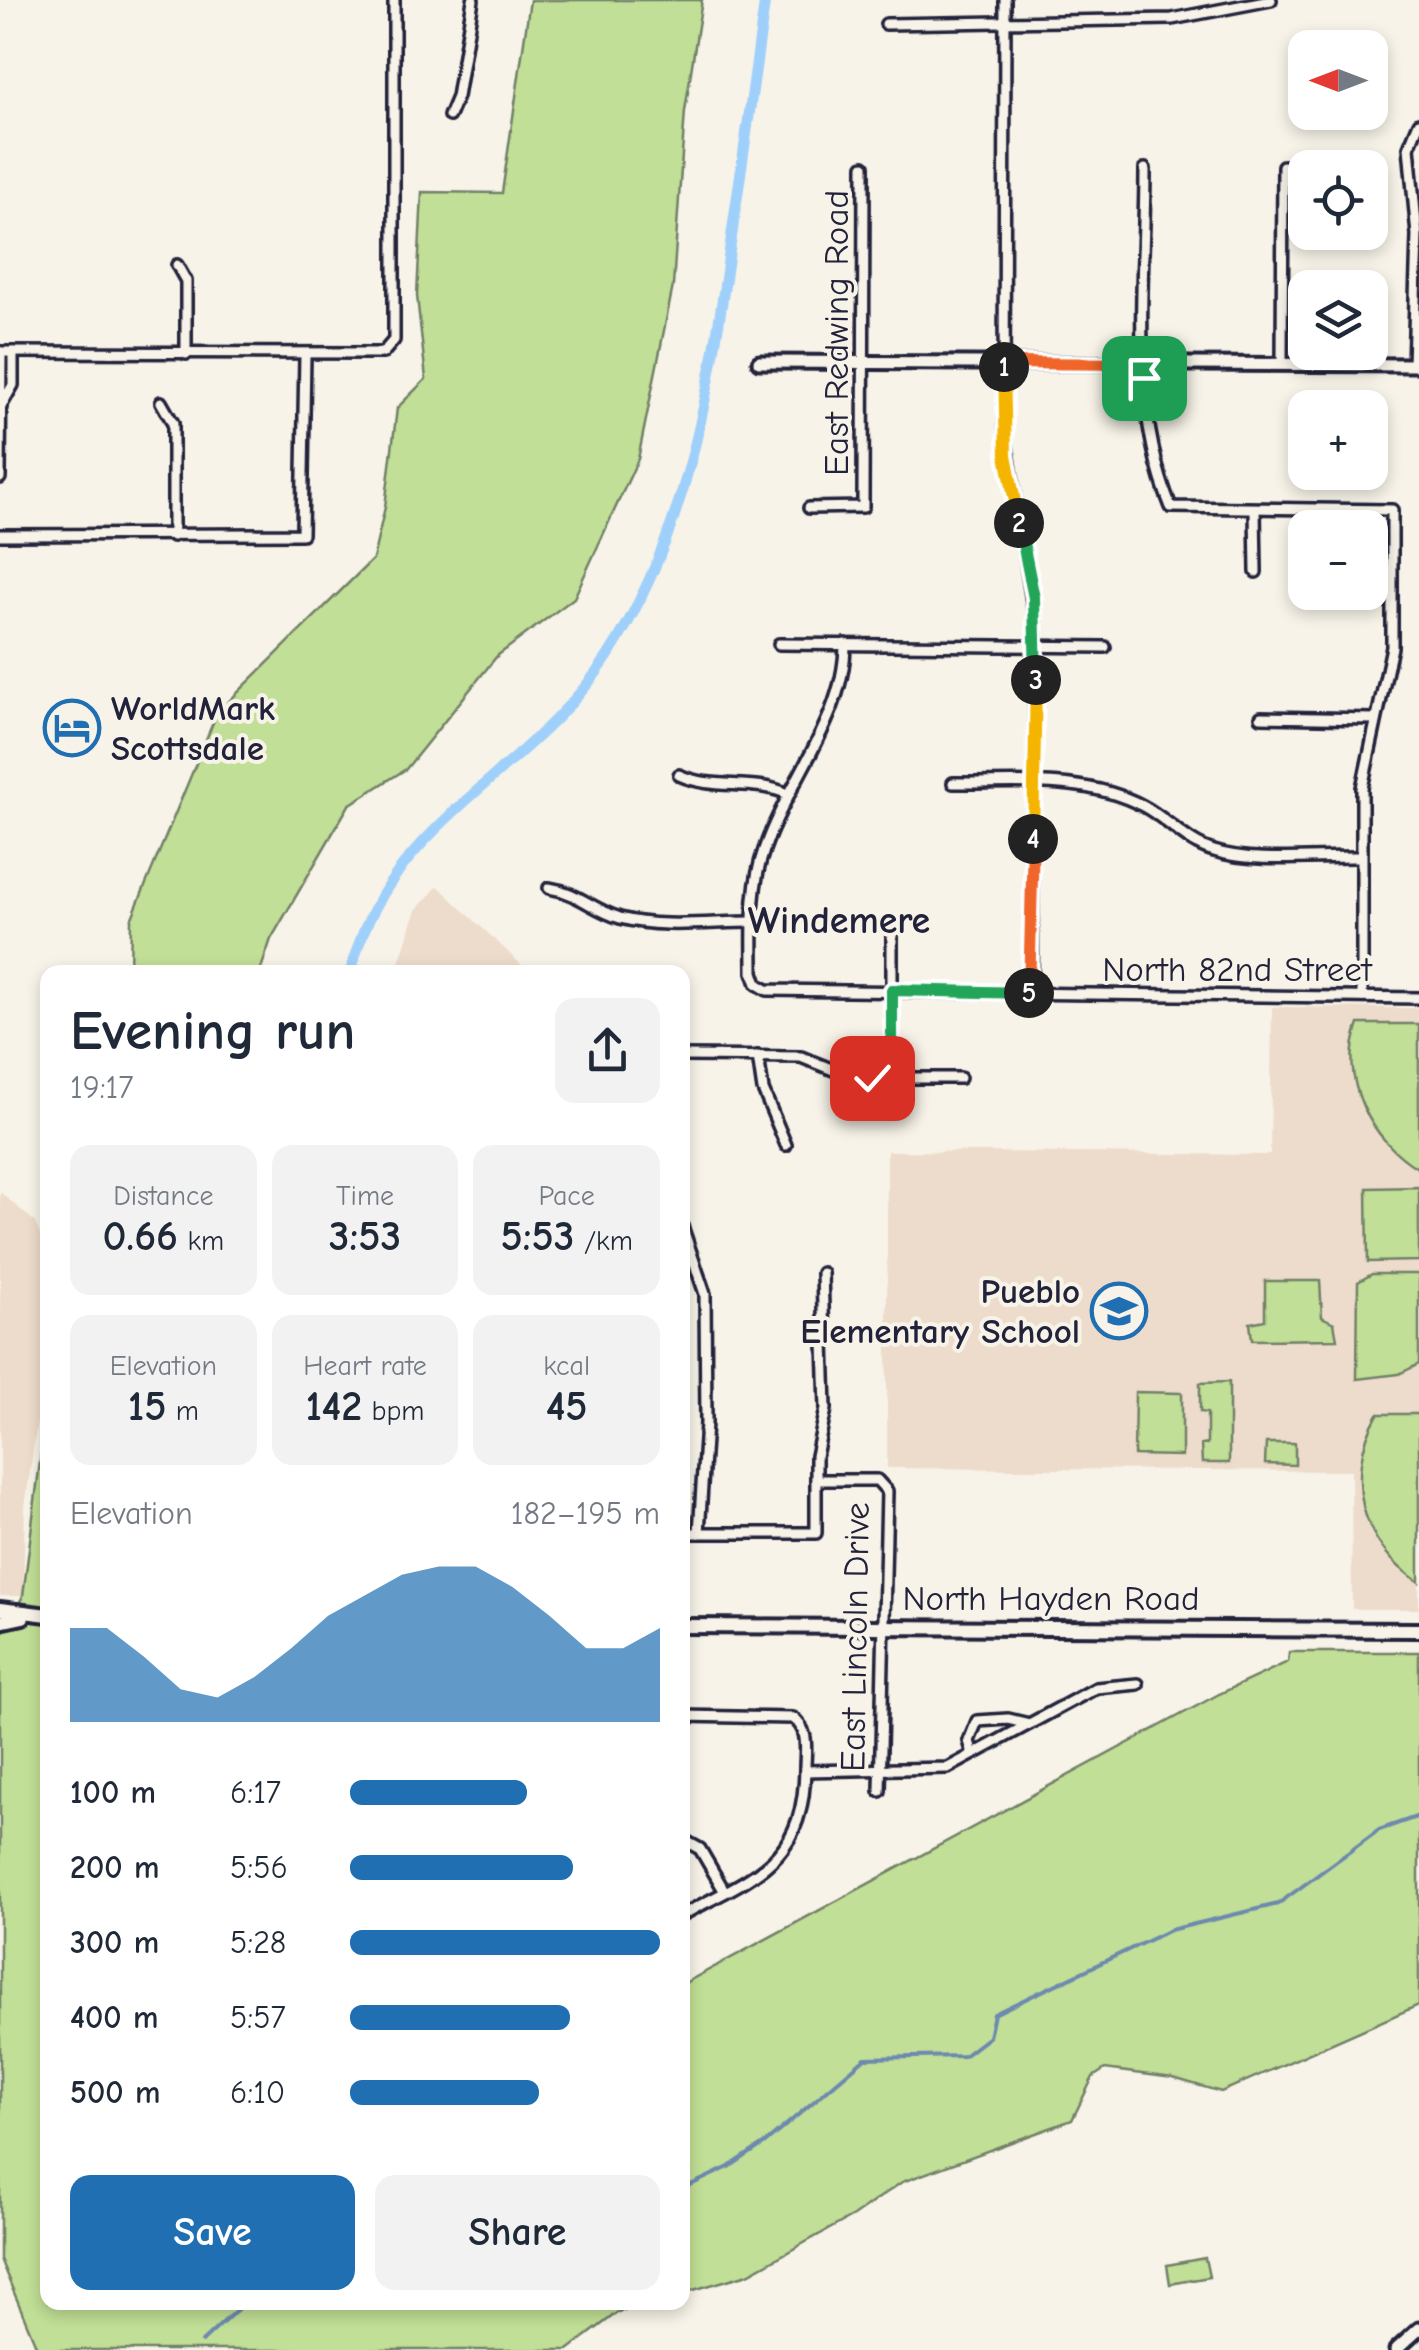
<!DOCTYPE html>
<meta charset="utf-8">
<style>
:root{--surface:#fff;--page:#f2f2f3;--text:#1f2937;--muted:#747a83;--accent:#1f6fb2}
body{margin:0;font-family:"Comic Neue",sans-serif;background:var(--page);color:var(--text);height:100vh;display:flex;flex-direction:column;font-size:38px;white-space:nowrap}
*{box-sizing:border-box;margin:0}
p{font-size:32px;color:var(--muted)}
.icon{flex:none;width:55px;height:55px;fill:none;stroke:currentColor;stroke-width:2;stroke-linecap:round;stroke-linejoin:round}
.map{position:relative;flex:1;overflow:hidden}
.drawer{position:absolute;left:40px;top:965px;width:650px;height:1345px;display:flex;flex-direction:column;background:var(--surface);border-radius:20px;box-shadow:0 5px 15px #0003}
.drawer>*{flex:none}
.needle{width:65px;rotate:270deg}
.controls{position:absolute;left:1288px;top:30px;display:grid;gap:20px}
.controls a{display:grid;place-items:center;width:100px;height:100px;border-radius:20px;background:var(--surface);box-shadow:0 5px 15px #0003;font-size:50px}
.pin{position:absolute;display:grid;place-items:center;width:85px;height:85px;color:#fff;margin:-42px;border-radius:20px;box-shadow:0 5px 15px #0006}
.km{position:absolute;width:50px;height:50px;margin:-25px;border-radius:50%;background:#222;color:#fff;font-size:28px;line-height:50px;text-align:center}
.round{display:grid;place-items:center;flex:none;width:105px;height:105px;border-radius:20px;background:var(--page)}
.overview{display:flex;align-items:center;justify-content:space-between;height:170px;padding:0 30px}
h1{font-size:55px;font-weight:700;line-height:75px}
.figures{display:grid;grid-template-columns:repeat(3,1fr);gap:15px;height:170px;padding:10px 30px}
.figures div{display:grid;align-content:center;border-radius:20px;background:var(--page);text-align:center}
.figures b{font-size:42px;font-weight:700}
.figures small{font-size:28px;font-weight:400}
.figures p{font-size:28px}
.chart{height:280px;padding:20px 30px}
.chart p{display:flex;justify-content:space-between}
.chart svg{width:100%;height:180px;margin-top:10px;fill:var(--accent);opacity:.7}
.action{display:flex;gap:20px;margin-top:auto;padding:20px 30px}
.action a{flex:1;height:115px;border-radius:20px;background:var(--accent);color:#fff;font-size:40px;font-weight:700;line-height:115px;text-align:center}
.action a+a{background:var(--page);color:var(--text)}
ul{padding:0 30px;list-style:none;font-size:32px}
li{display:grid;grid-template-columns:160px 120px 1fr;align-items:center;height:75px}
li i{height:25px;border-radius:12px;background:var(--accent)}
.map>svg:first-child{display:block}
.built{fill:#eddccb}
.green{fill:#c1df96;stroke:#728068;stroke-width:2.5}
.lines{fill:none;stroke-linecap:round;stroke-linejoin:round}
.stream{stroke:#6d8aae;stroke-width:4}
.canal{stroke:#9fd0fb;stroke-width:11}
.minor-casing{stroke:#22223b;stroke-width:16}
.tertiary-casing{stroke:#22223b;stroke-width:19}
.secondary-casing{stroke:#22223b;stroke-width:20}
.minor{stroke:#f7f3e8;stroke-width:9}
.tertiary{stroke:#f7f3e8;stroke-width:11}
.secondary{stroke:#f7f3e8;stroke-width:12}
.split-1-casing{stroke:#fff;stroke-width:20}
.split-2-casing{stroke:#fff;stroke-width:20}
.split-3-casing{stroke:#fff;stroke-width:20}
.split-4-casing{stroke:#fff;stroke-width:20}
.split-5-casing{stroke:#fff;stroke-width:20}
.split-6-casing{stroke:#fff;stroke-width:20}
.split-7-casing{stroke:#fff;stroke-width:20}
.split-1{stroke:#f0652b;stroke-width:12}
.split-2{stroke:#f5b400;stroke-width:12}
.split-3{stroke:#22a559;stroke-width:12}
.split-4{stroke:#f5b400;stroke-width:12}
.split-5{stroke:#f0652b;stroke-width:12}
.split-6{stroke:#22a559;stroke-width:12}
.split-7{stroke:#22a559;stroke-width:12}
.labels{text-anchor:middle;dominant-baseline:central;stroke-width:8;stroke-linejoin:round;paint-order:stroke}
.street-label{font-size:35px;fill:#22223b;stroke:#f7f3e8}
.poi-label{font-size:35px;font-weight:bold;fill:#22223b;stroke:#f7f3e8;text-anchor:start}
.neighbourhood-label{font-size:38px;font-weight:bold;fill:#22223b;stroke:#f7f3e8}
</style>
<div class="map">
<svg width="1419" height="2350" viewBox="0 0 1419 2350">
<rect width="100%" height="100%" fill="#f7f3e8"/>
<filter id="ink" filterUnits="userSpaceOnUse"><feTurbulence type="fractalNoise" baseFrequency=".01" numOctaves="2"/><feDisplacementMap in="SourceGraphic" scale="20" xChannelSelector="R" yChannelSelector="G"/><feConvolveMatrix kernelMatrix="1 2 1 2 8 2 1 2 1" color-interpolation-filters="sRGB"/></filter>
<g filter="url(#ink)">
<g class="built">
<path d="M438,886l91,86h-133l20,-62z"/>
<path d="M1272,1007l147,1v601h-67l-1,-138 -464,-3v-317l383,4z"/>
<path d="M0,1192l35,30 12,32v97l-22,156 -2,89h-23z"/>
</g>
<g class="green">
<path d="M530,0h172l-17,111 -12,175 -35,173 -64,139 -77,58 -91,113 -57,36 -78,134 -11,33h-130l1,-52 86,-207 156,-154 12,-52 12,-99 29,-29 -9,-83 5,-104 80,1z"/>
<path d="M1359,1024h60v145c-48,-28 -81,-90 -60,-145z"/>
<path d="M1419,1187v74l-51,1 -1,-74z"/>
<path d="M1372,1274h47v90l-20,10 -42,5 1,-97z"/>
<path d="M1265,1281h55l2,36 12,6 3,16 -85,1 -2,-17 15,-3z"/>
<path d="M1229,1382v81h-27l-1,-18 6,-1v-31l-7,-1v-29z"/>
<path d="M1135,1392l47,1v63l-48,-1z"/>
<path d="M47,1406l1,896 602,1 -32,9 -50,38h-530l-38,-91v-622l23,-41z"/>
<path d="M1378,1414h41v168c-59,-37 -76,-108 -41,-168z"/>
<path d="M1266,1443h29v22l-30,-1z"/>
<path d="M1289,1652h130v353l-198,87 -48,-14 -68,-9 -12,8 -21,43 -170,62 -49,34 -105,58 -65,19v-309l536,-290 69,-32z"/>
<path d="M1205,2258l4,19 -39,7 -3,-19z"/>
</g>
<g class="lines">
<g class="stream">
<path d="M682,2189l47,-22 36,-24 100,-85 99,-2 25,-19 5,-23 176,-84 108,-26 101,-74 40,-14"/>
<path d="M202,2342l43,-40"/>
</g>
<path class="canal" d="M351,972c32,-146 181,-199 257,-316 80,-124 102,-267 122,-409 12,-82 24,-165 35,-247"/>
<g class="minor-casing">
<g id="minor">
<path d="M1005,0l-1,427 31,193 -3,373"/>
<path d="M886,24l286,-5 99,-19"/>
<path d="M449,116l8,-19 16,-97"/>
<path d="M1145,169c0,111 -17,233 26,338l221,3v137l-30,141v209"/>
<path d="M177,265l9,16v73"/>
<path d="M0,352l383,1 11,-13v-340"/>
<path d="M1282,364l1,-198"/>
<path d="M1413,365l4,-130 -8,-88 10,-24"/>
<path d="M161,402l12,21v113"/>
<path d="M1,406l12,-21v-33"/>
<path d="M0,478l1,-126"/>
<path d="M809,508l54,-1 1,-341"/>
<path d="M1255,509l1,63"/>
<path d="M0,535l302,-1 3,-179"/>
<path d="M779,644l326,3"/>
<path d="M845,644c0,74 -58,138 -81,206 -14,39 -11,81 -11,122l4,12 10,6 652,8"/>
<path d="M1261,717l113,2"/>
<path d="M679,775c35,16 73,3 109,19"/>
<path d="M953,783c63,1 131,-8 190,23 25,13 43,37 71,45 39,13 105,5 147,6"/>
<path d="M549,888c28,4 44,22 71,30 41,11 91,4 133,4"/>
<path d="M682,1056l119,1 45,18 26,3h88"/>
<path d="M758,1056l5,34 23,55"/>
<path d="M892,1078v-149"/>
<path d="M682,1226l23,68 1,129 -7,110"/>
<path d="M816,1480h61l10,11 -7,300"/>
<path d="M682,1533h134v-77l10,-47 -4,-136"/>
<path d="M682,1716l111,2c17,12 12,32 12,50 -1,94 -49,107 -123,147"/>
<path d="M973,1754l-4,-13 8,-20 31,-2 21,5"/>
<path d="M805,1771l143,-3 148,-80 42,-4"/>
<path d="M682,1839l18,10 25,43"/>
</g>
</g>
<g class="tertiary-casing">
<g id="tertiary">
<path d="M759,362l660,3"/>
<path d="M1396,2350l23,-21"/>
</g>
</g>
<g class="secondary-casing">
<g id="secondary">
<path d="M0,1609l48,6"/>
<path d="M0,1622l23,-5"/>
<path d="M682,1626l737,4"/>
</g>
</g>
<use href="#minor" class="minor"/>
<use href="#tertiary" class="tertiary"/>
<use href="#secondary" class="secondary"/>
</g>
</g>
<g class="lines" filter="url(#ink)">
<g class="split-1-casing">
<path id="split-1" d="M1004,367v-4l140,1v14"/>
</g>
<g class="split-2-casing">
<path id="split-2" d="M1004,367l2,88 13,68"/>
</g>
<g class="split-3-casing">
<path id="split-3" d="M1019,523l15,75 2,82"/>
</g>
<g class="split-4-casing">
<path id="split-4" d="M1033,839l3,-159"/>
</g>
<g class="split-5-casing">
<path id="split-5" d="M1029,993l4,-154"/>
</g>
<g class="split-6-casing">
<path id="split-6" d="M892,1011v-21l137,3"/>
</g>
<g class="split-7-casing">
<path id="split-7" d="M872,1078h20v-67"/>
</g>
<use href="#split-1" class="split-1"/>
<use href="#split-2" class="split-2"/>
<use href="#split-3" class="split-3"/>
<use href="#split-4" class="split-4"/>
<use href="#split-5" class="split-5"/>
<use href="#split-6" class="split-6"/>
<use href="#split-7" class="split-7"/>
</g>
<defs>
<g id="hotel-ring" transform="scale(2.875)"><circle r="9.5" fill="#f7f3e8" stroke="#1f6fb2" stroke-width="1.5"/><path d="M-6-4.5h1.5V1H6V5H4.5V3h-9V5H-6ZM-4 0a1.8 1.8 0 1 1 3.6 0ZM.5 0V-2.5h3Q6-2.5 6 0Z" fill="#1f6fb2"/></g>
<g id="school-ring" transform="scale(2.875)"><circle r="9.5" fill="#f7f3e8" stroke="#1f6fb2" stroke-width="1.5"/><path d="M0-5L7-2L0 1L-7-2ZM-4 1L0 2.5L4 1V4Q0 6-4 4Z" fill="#1f6fb2"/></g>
</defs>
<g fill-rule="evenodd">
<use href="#hotel-ring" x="72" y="728"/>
<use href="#school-ring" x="1119" y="1311"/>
</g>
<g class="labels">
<g class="street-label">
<text transform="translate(836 333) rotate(-90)">East Redwing Road</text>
<text x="1237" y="969">North 82nd Street</text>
<text x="1051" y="1598">North Hayden Road</text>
<text transform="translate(855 1637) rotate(-89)">East Lincoln Drive</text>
</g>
<g class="poi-label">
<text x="111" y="708">WorldMark<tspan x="111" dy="40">Scottsdale</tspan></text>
<text x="1080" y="1291" text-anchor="end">Pueblo<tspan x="1080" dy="40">Elementary School</tspan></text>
</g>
<g class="neighbourhood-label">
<text x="839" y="921">Windemere</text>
</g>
</g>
</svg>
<div class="controls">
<a><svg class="needle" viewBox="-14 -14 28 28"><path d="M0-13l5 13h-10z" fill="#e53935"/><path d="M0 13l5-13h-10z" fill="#747a83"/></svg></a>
<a><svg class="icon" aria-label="locate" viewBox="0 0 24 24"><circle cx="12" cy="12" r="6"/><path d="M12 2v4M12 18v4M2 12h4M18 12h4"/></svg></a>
<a><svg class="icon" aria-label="layers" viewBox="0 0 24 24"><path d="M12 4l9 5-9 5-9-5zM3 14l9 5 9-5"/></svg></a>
<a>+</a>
<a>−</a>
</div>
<div class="pin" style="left:1144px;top:378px;background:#1e9e55"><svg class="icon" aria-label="arrive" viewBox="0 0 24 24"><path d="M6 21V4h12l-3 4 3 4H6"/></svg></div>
<div class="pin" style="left:872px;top:1078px;background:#d93025"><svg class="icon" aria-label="check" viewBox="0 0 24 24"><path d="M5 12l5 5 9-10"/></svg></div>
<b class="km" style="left:1004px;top:367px">1</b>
<b class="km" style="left:1019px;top:523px">2</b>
<b class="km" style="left:1036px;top:680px">3</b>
<b class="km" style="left:1033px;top:839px">4</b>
<b class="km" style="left:1029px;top:993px">5</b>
<section class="drawer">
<div class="overview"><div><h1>Evening run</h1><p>19:17</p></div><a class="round"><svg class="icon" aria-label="share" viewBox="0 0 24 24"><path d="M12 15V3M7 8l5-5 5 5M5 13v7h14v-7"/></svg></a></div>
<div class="figures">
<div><p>Distance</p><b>0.66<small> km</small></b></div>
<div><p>Time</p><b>3:53</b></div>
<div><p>Pace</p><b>5:53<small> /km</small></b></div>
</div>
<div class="figures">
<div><p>Elevation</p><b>15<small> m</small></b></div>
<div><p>Heart rate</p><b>142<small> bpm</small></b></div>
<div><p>kcal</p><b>45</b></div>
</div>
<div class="chart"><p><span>Elevation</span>182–195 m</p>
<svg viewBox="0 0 160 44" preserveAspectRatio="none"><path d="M0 44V21L10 21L20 28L30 36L40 38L50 33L60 26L70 18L80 13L90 8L100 6L110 6L120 11L130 18L140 26L150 26L160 21V44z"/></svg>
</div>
<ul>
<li><b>100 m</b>6:17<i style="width:57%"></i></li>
<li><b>200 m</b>5:56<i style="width:72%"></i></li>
<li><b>300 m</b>5:28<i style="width:100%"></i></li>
<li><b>400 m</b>5:57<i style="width:71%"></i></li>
<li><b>500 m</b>6:10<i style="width:61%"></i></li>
</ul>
<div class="action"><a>Save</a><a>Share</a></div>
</section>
</div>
